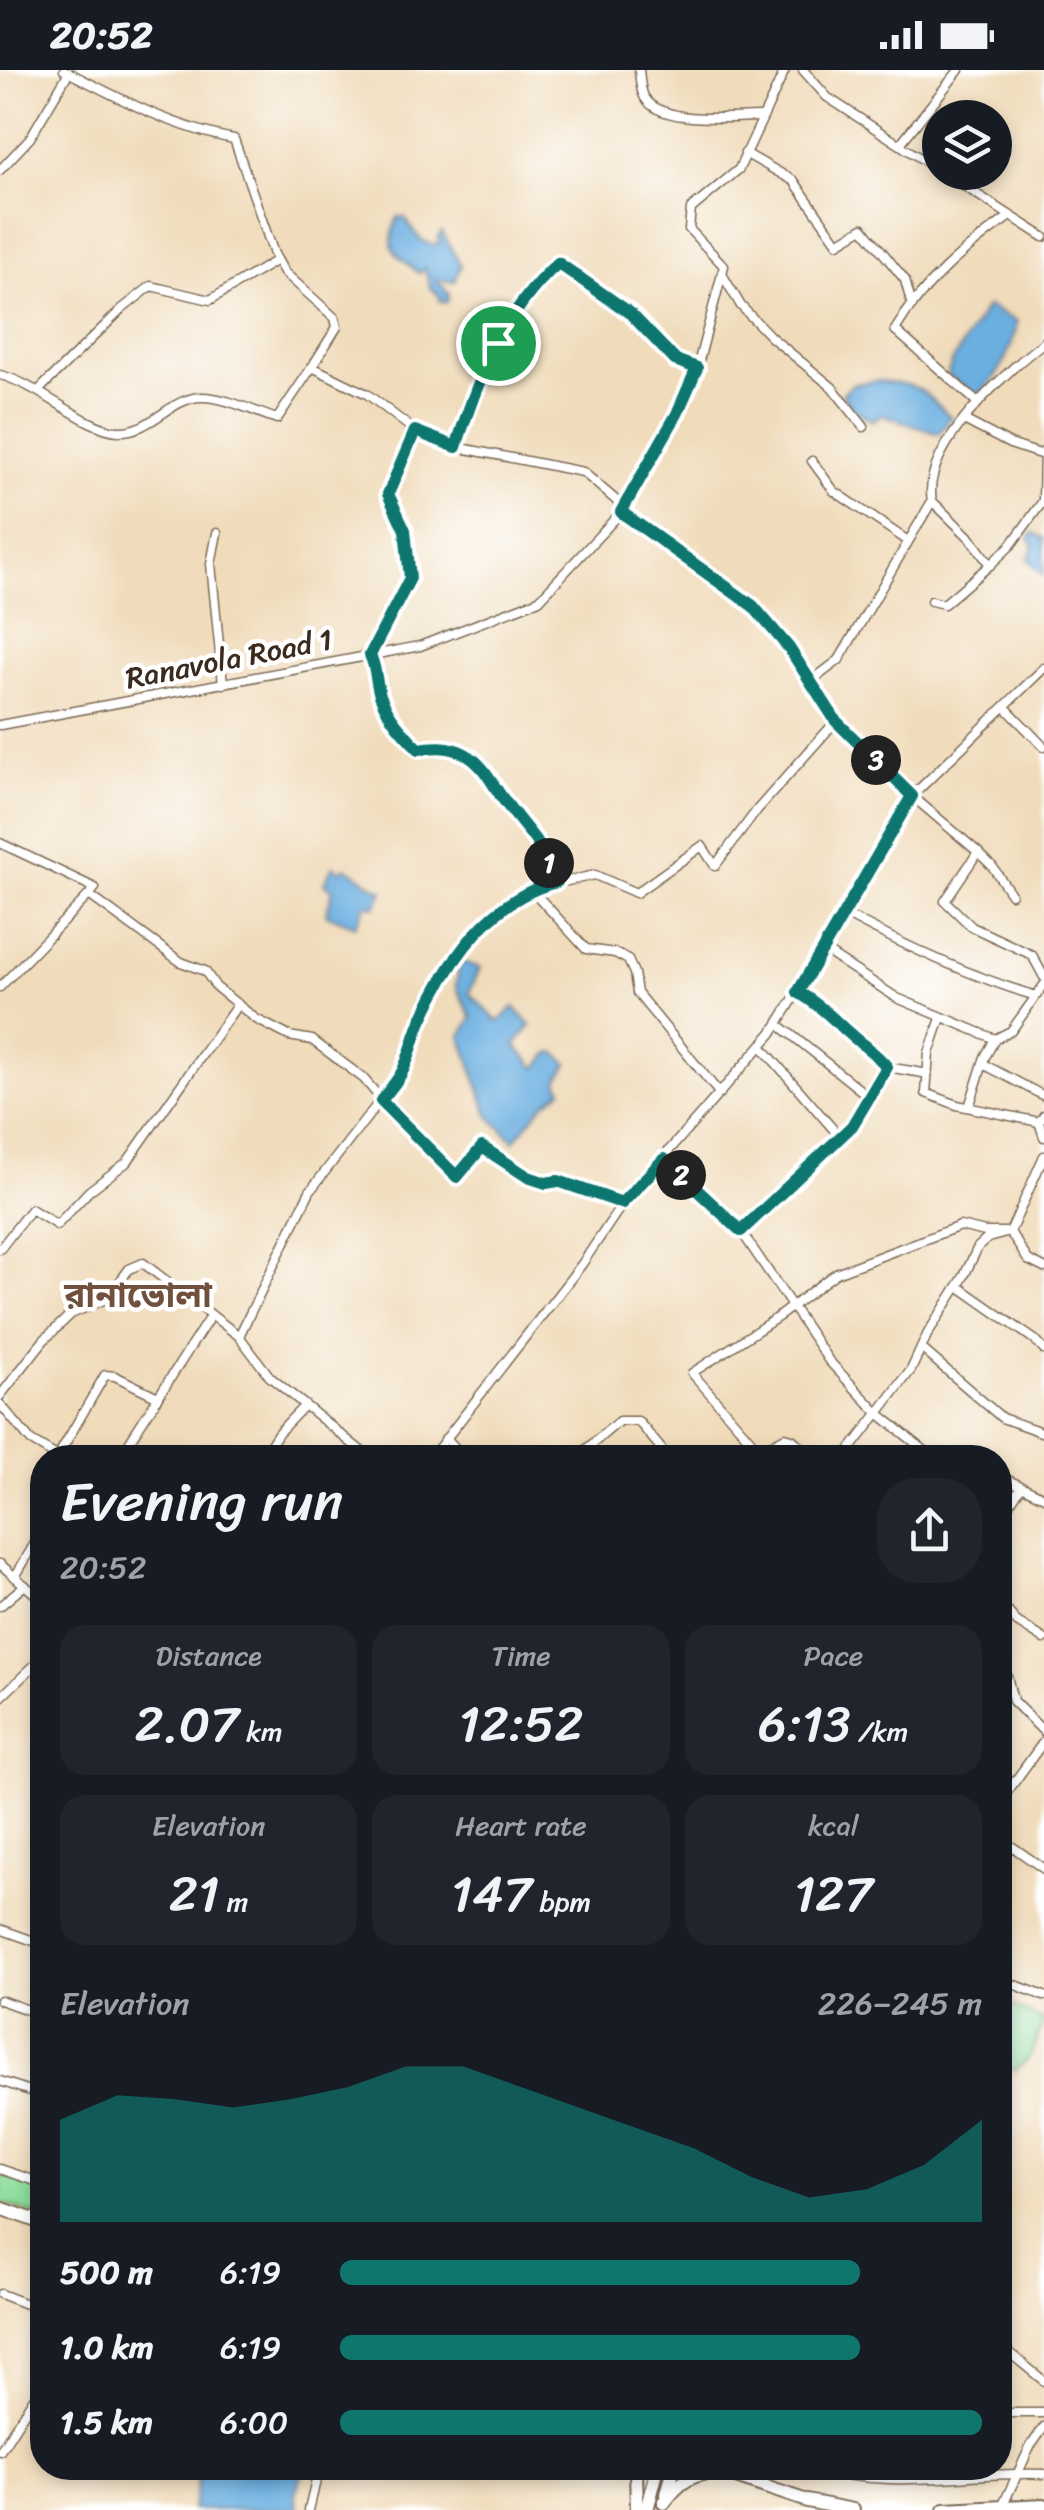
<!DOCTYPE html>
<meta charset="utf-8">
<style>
:root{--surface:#171b24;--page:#20242c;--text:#f1f3f6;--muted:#9ea1a6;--accent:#0f766e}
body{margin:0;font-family:Sriracha,"Noto Sans Bengali",sans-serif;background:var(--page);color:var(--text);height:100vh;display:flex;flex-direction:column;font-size:38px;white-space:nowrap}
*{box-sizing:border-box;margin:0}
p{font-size:32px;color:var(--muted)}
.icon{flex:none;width:55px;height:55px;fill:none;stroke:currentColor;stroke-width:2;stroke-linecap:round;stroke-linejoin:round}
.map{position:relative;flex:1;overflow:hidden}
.details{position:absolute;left:30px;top:1375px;width:982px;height:1035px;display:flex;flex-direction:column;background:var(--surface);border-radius:40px;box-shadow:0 5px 15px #0003}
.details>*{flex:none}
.fabs{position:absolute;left:922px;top:30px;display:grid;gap:20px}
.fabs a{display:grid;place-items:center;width:90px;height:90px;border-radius:50%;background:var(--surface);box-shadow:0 5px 15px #0003;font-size:50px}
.pin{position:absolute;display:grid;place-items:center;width:85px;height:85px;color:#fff;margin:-42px;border:5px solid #fff;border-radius:50%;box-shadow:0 2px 10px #0007}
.km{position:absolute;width:50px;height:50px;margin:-25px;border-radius:50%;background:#222;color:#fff;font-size:28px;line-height:50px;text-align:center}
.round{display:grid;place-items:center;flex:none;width:105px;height:105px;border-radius:40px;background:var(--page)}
.head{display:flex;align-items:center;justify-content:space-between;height:170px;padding:0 30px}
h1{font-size:55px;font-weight:600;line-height:75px}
.metrics{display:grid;grid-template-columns:repeat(3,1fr);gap:15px;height:170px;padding:10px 30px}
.metrics div{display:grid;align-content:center;border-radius:25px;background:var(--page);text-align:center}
.metrics b{font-size:50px;font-weight:600}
.metrics small{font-size:28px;font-weight:400}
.metrics p{font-size:28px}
.chart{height:280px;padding:20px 30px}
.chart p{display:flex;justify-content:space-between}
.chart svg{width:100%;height:180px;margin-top:10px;fill:var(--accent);opacity:.7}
ul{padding:0 30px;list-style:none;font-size:32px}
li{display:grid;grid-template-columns:160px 120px 1fr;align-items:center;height:75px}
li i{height:25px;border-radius:12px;background:var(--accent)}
.status{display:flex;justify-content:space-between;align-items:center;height:70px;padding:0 50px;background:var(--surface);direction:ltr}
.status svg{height:28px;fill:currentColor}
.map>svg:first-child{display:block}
.green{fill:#8ddc9b;stroke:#64835c;stroke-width:2.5}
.water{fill:#6aafe0;stroke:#526c7f;stroke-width:2.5}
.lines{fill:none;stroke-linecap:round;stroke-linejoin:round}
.minor-casing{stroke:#7a6855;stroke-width:11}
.primary-casing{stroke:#7a6855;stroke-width:16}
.trunk-casing{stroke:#7a6855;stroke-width:16}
.minor{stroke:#fff;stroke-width:8}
.primary{stroke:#fff;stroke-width:12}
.trunk{stroke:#fff;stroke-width:12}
.route-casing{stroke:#fff;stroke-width:20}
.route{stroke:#0f766e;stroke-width:12}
.labels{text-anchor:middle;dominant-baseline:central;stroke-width:9;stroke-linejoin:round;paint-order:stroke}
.street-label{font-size:30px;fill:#3b2a1e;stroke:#fff}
.quarter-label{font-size:35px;font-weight:bold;fill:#71513d;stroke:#fff}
</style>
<div class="status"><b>20:52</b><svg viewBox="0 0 49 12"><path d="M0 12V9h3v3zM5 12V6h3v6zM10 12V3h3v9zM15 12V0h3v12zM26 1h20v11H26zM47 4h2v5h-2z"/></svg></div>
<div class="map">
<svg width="1044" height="2440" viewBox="0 0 1044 2440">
<rect width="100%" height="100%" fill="#fff"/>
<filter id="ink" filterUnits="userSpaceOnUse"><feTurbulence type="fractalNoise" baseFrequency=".01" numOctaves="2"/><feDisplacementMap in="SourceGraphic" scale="20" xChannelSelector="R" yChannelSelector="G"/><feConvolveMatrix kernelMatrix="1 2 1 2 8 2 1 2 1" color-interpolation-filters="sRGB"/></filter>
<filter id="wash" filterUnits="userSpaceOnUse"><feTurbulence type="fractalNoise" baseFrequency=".0048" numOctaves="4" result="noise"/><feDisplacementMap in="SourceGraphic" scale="40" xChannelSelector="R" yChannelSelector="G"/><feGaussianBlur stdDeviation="2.25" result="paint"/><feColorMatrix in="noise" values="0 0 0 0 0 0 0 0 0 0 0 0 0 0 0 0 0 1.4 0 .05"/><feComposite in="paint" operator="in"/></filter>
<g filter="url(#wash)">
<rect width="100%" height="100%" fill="#f0dbba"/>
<g class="green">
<path d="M1000,1930l44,21 -15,37 -14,13 -15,-3z"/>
<path d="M0,2104l42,14v29l-42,-14z"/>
</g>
<g class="water">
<path d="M398,147l7,1c10,14 16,30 35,26l-2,-6 4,-6 19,34 -7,16 -18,-3 13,15 -2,8 -7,-1v-5l-10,-9 -5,-18 -6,4c-26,-21 -34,-22 -21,-56z"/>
<path d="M987,236l30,16c-4,24 -19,60 -41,73l-29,-20 6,-15z"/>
<path d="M875,311c47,3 43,6 76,36l-12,17 -57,-20 -9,7 -20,-12 -11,-15 11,-10z"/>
<path d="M1033,463l11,5v38l-16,-17 6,-13 -5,-8z"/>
<path d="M333,796l8,5 4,-4c14,7 24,18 38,24l-8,16 -9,-3 -11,22 -29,-12 7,-24 -9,-7z"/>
<path d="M460,891l20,7 -11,25 29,29 16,-15 17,18 -16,20 21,23 14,-15 6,-1 12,12 -10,16 4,10 -19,15 -29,36 -25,-25 -28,-80 11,-18 -16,-32z"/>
<path d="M200,2398h104l-9,26 4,16h-107z"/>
</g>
</g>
<g filter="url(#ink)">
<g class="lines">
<g class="minor-casing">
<g id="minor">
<path d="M64,0c54,28 110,58 170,69l40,115 10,18 51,46 2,9 -25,40"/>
<path d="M639,0c1,7 1,17 4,24 12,32 90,23 118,23"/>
<path d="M803,0l24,27 113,74"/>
<path d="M900,74l59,-74"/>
<path d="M745,83l49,28 44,62 25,-15 42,52 7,26"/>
<path d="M0,100l30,-32 39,-66"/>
<path d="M942,102l102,65"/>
<path d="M722,204l19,32 30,31 61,50 32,40"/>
<path d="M0,305c40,10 85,54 118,56 33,2 53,-34 84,-34 24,0 53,15 75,22l35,-52 55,27 48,37 41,16 127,25 42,36"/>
<path d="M39,320l83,-81 29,-23 59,14 67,-40"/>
<path d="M978,333l-83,-73c28,-47 71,-82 115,-114"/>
<path d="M964,350l46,24 33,11"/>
<path d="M415,361l-27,64 17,36 5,47 -41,77c8,15 6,25 11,40 8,22 23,38 39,54 17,-2 31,-5 46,5 18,10 25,26 36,42 22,32 44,47 56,86"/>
<path d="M456,377c22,-68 47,-135 102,-184l72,50 45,47 22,8"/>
<path d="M812,391l22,30 74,50"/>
<path d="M932,431l39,38 19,26 21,-20 32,-44 1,-50"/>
<path d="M621,442l132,94 36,42 47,73 76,75 66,56 -33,49 27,26 60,28 12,22"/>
<path d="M217,463l-6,31 12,120"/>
<path d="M931,531l13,3 46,-39"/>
<path d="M810,612l29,-22 93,-159c-11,-54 74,-129 112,-159"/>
<path d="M1005,637l39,40"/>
<path d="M0,655l420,-79 119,-46 86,-92 52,-95 20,-45 27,-102 -35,-37 2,-20 48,-40 46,-99"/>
<path d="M0,773l95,45 -6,7 92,67 24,9 11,16 40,32 33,17 23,4 51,38 55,64 39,35 25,-30 17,14 29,16 18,6 12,-2 65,22"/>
<path d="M978,782l14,14 19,28"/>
<path d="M531,819l55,60 29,4 13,7 6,13 3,20 83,101"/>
<path d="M845,844c62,33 124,62 191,82"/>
<path d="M824,880l73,48 98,41 16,-8 33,-46"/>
<path d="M0,917l89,-92"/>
<path d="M799,921c21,14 33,27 51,43 13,12 26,19 37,33"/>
<path d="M941,948l-12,35 -3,40 31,12 82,17"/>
<path d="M778,954l91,73"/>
<path d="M761,976l79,91"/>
<path d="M983,994l61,32"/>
<path d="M969,1037l16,-50 10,-18"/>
<path d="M1044,1045l-5,7 5,15"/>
<path d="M664,1089l77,72 88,130 49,52 56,45"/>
<path d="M741,1161l110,-105 36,-59 36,6"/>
<path d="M0,1179l31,-40 26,16 32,-34 38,-29 111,-158"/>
<path d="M958,1216l77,54 9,10"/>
<path d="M239,1266l71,-145 93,-120 19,-52 32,-59 44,-50 33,-21 64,-14 41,18 66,-47 13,20 42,-56 79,-89"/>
<path d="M921,1278l81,70 42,15"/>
<path d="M0,1326l44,-56 27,-26 37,-16 21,-29 14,-6 96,73 31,41 100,81"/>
<path d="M0,1334l31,37 29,17"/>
<path d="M446,1368l19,20"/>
<path d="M61,1388l1,-9 43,-74 10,1 43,21"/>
<path d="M119,1388l92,-143"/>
<path d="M262,1388l16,-25 27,-28"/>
<path d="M431,1388l151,-194 41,-61 149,-170 52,-83 88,-154 132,-128"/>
<path d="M576,1388l43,-37h19l31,37"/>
<path d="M814,1388l-22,-19 -7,-2 -21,11 -9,-3 -63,-72 86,-56 58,-44 124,-47 25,6h25l34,-76"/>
<path d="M844,1388l67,-88 17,-37 35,-55 15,-31 10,-9 22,-6 18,28 16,8"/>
<path d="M1000,1406l44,21"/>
<path d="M1000,1448l21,-31"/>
<path d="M0,1494l42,36"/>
<path d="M15,1507l27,-46"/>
<path d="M1000,1533l17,19 27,17"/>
<path d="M0,1536l25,-21"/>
<path d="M1000,1603l7,3 6,25 31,31"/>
<path d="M0,1628l42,-40"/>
<path d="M1000,1732l44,-61"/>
<path d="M1000,1768l44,31"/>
<path d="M0,1859l42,15"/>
<path d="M1000,1909l44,17"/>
<path d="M0,1930l42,15"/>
<path d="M0,2011l42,14"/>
<path d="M0,2099l42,14"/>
<path d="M0,2224l42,16"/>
<path d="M1000,2275l44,36"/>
<path d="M1000,2343h44"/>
<path d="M0,2381l42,-66"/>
<path d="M815,2398c74,23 153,3 229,6"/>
<path d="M1002,2437l28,-60 14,-20"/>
<path d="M309,2440l10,-42"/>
</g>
</g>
<g class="primary-casing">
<g id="primary">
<path d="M636,2398l1,42"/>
<path d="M667,2424l7,-26"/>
<path d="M664,2433c15,-21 28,-30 54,-31"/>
<path d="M647,2440l11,-42"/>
</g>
</g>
<g class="trunk-casing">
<g id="trunk">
<path d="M0,2138l42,15"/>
<path d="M709,2398l98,33 46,9"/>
<path d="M944,2440l100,-5"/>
</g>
</g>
<use href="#minor" class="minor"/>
<use href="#primary" class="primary"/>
<use href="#trunk" class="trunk"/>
</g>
</g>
<g class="lines" filter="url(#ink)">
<g class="route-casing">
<path id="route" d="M558,193l72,50 45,47 22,8 -20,46 -56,98 132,94 36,42 47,73 76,75 -114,196c22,13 34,26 52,42 13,12 26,19 37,33l-35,59 -111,105 -77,-72 -42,44 -64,-22 -12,2 -18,-6 -46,-30 -25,30 -76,-76c7,-10 17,-20 22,-31 8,-16 11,-34 19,-51 27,-59 69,-121 135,-137 -12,-38 -34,-54 -56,-86 -11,-16 -18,-32 -36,-42 -16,-9 -29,-7 -46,-5 -16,-16 -31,-32 -39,-54 -5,-15 -3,-25 -10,-40l40,-77 -5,-48 -17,-36 27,-63 41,16c22,-68 47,-135 102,-184z"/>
</g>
<use href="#route" class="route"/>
</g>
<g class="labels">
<g class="street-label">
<text transform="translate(229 589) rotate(-11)">Ranavola Road 1</text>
</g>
<g class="quarter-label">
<text x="138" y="1225">রানাভোলা</text>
</g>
</g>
</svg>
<div class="fabs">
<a><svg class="icon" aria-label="layers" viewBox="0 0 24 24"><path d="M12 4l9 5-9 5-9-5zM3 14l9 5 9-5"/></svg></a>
</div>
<div class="pin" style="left:498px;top:273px;background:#1e9e55"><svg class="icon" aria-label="arrive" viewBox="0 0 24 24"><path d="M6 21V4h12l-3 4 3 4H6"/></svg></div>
<b class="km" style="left:549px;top:793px">1</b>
<b class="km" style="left:681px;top:1105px">2</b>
<b class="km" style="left:876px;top:690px">3</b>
<section class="details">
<div class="head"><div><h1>Evening run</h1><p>20:52</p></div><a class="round"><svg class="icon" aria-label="share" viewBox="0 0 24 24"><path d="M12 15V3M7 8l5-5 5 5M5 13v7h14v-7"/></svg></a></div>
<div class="metrics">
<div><p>Distance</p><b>2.07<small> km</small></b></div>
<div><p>Time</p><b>12:52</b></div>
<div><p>Pace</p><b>6:13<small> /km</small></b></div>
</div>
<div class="metrics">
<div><p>Elevation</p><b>21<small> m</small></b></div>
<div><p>Heart rate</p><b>147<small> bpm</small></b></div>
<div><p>kcal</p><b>127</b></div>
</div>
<div class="chart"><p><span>Elevation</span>226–245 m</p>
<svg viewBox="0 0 160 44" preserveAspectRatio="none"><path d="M0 44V19L10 13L20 14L30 16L40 14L50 11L60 6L70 6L80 11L90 16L100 21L110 26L120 33L130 38L140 36L150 30L160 19V44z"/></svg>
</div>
<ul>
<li><b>500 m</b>6:19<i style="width:81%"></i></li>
<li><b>1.0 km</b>6:19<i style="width:81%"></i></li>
<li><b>1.5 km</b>6:00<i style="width:100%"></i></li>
</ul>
</section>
</div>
